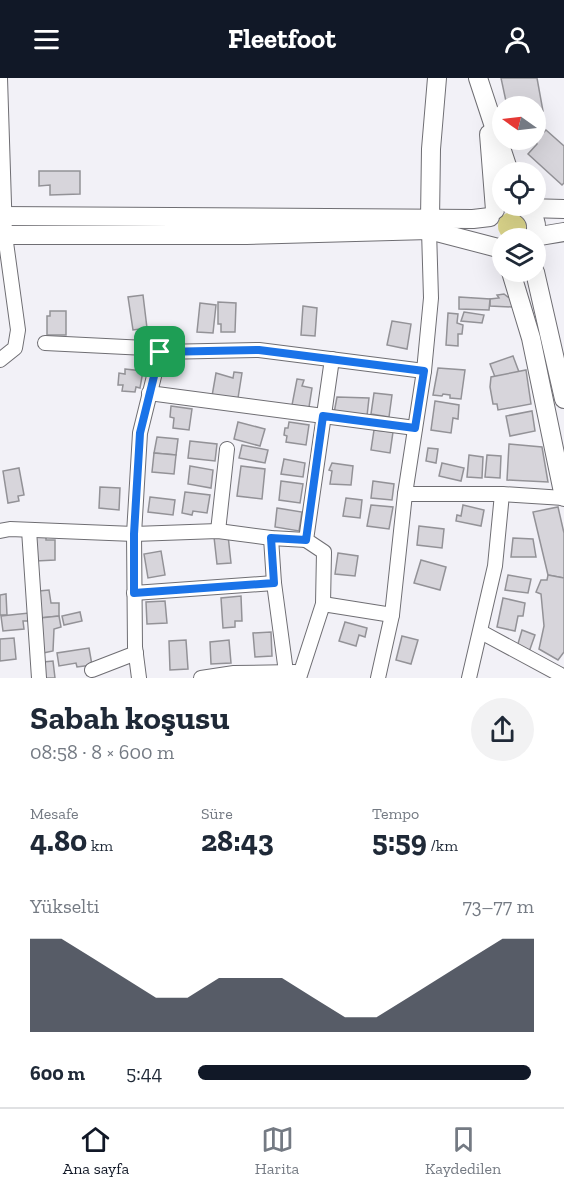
<!DOCTYPE html>
<html lang="tr">
<meta charset="utf-8">
<style>
:root{--surface:#fff;--page:#f2f2f3;--text:#1f2937;--muted:#747a83;--line:#e0e1e3;--accent:#111827}
body{margin:0;font-family:"Zilla Slab",serif;background:var(--page);color:var(--text);height:100vh;display:flex;flex-direction:column;font-size:22px;white-space:nowrap}
*{box-sizing:border-box;margin:0}
p{font-size:20px;color:var(--muted)}
.icon{flex:none;width:33px;height:33px;fill:none;stroke:currentColor;stroke-width:2;stroke-linecap:round;stroke-linejoin:round}
.map{position:relative;height:600px;overflow:hidden}
.side{display:flex;flex-direction:column;background:var(--surface);flex:1}
.side>*{flex:none}
.needle{width:39px;rotate:284deg}
.buttons{position:absolute;left:492px;top:18px;display:grid;gap:12px}
.buttons a{display:grid;place-items:center;width:54px;height:54px;border-radius:50%;background:var(--surface);box-shadow:0 6px 24px #0002;font-size:30px}
.pin{position:absolute;display:grid;place-items:center;width:51px;height:51px;color:#fff;margin:-26px;border-radius:12px;box-shadow:0 3px 9px #0006}
.round{display:grid;place-items:center;flex:none;width:63px;height:63px;border-radius:32px;background:var(--page)}
.headline{display:flex;align-items:center;justify-content:space-between;height:102px;padding:0 30px}
h1{font-size:33px;font-weight:700;line-height:45px}
.figures{display:grid;grid-template-columns:repeat(3,1fr);gap:9px;height:102px;padding:6px 30px}
.figures div{display:grid;align-content:center}
.figures b{font-size:30px;font-weight:700}
.figures small{font-size:16px;font-weight:400}
.figures p{font-size:16px}
.chart{height:168px;padding:12px 30px}
.chart p{display:flex;justify-content:space-between}
.chart svg{width:100%;height:108px;margin-top:6px;fill:var(--accent);opacity:.7}
ul{padding:0 30px;list-style:none;font-size:20px}
li{display:grid;grid-template-columns:96px 72px 1fr;align-items:center;height:45px}
li i{height:15px;border-radius:8px;background:var(--accent)}
header{display:flex;justify-content:space-between;align-items:center;height:78px;padding:0 30px;background:var(--accent);color:#fff;font-size:27px;font-weight:700}
.dock{display:flex;justify-content:space-around;align-items:center;height:84px;border-top:2px solid var(--line);background:var(--surface);font-size:16px;color:var(--muted)}
.dock a{display:grid;justify-items:center;gap:3px}
.dock .active{color:var(--accent)}
.map>svg:first-child{display:block}
.green{fill:#dbd58b}
.building{fill:#d7d5db;stroke:#939297;stroke-width:1.5}
.lines{fill:none;stroke-linecap:round;stroke-linejoin:round}
.street-casing{stroke:#6f6e73;stroke-width:16}
.secondary-casing{stroke:#6f6e73;stroke-width:20}
.street{stroke:#fff;stroke-width:14}
.secondary{stroke:#fff;stroke-width:18}
.route-casing{stroke:#fff;stroke-width:12}
.route{stroke:#1a73e8;stroke-width:8}
</style>
<header><svg class="icon" aria-label="menu" viewBox="0 0 24 24"><path d="M4 6h16M4 12h16M4 18h16"/></svg>Fleetfoot<svg class="icon" aria-label="person" viewBox="0 0 24 24"><circle cx="12" cy="8" r="4"/><path d="M4 21q1-7 8-7t8 7"/></svg></header>
<div class="map">
<svg width="564" height="600" viewBox="0 0 564 600">
<rect width="100%" height="100%" fill="#f2f1f7"/>
<circle class="green" cx="512" cy="148" r="14"/>
<g class="building">
<path d="M501,0h36l6,33 -7,1v4v-10h-29z"/>
<path d="M546,52l18,16v37l-2,2 -34,-31 9,-10 -1,-4z"/>
<path d="M39,93h41v23l-30,1v-10l-11,1z"/>
<path d="M504,216l4,3 5,1 -1,9 -22,-1v-7l9,-1 -2,-3z"/>
<path d="M143,217l4,33 -14,2 -5,-33z"/>
<path d="M459,219l31,2 -1,11 -30,-1z"/>
<path d="M218,224l18,1 -1,29h-14v-8h-3z"/>
<path d="M200,225l16,2 -3,28 -16,-1z"/>
<path d="M303,228l14,2 -2,28 -14,-1z"/>
<path d="M50,233h16v24h-19v-19h3z"/>
<path d="M464,234l20,3 -2,8 -21,-2z"/>
<path d="M448,235l10,1 -1,9 6,2 -1,9h-4v12l-12,-1z"/>
<path d="M392,243l19,3 -4,25 -20,-4z"/>
<path d="M513,278l6,16 -24,5 -5,-13z"/>
<path d="M438,290l27,2 -4,29 -11,-1v-3l-7,-1 -1,2 -9,-1z"/>
<path d="M125,291l18,2 -3,17 -4,-1 -1,5 -13,-1 1,-6h-5l1,-12 6,1z"/>
<path d="M526,292l5,34 -33,6 -1,-6h-4l-3,-17 1,-10z"/>
<path d="M234,294l8,1 -4,25 -26,-2 4,-23 17,5z"/>
<path d="M297,301l7,1 -2,6 10,2 -3,19 -17,-2z"/>
<path d="M374,315l18,2 -3,22 -18,-3z"/>
<path d="M337,319l32,1 -2,18 -33,-3z"/>
<path d="M435,323l24,4 -1,14 -5,-1 -2,15 -20,-3z"/>
<path d="M171,328l21,3 -3,21 -16,-2 1,-10 -4,-1z"/>
<path d="M532,333l3,20 -25,5 -4,-20z"/>
<path d="M238,344l27,7 -5,17 -26,-7z"/>
<path d="M289,344l20,3 -3,20 -20,-3 1,-6 -3,-1 1,-7h3z"/>
<path d="M374,352l19,2 -3,21 -19,-3z"/>
<path d="M157,359l21,2 -2,16 -22,-2z"/>
<path d="M190,363l27,3 -2,17 -27,-3z"/>
<path d="M509,366l33,3 6,35 -41,-2z"/>
<path d="M242,367l26,5 -3,13 -26,-5z"/>
<path d="M428,370l10,1 -2,14 -10,-2z"/>
<path d="M154,375l22,2 -2,19 -22,-2z"/>
<path d="M469,377l14,2 -1,21 -15,-1z"/>
<path d="M487,377l14,1 -1,22 -15,-1z"/>
<path d="M284,381l21,4 -2,14 -22,-3z"/>
<path d="M332,385l21,3 -2,19 -21,-1 2,-13 -3,-1z"/>
<path d="M442,385l22,5 -3,13 -22,-5z"/>
<path d="M190,388l23,4 -2,18 -23,-4z"/>
<path d="M241,388l24,3 -3,30 -25,-3z"/>
<path d="M19,390l5,27 -6,1 1,5 -11,2 -5,-32z"/>
<path d="M281,403l22,3 -3,19 -21,-3z"/>
<path d="M373,403l21,3 -2,16 -21,-2z"/>
<path d="M100,409l20,1 -1,22 -20,-2z"/>
<path d="M185,414l25,3 -3,18 -14,-2 -1,4 -10,-2z"/>
<path d="M150,419l25,3 -2,15 -25,-3z"/>
<path d="M346,420l16,2 -2,18 -17,-2z"/>
<path d="M371,427l22,2 -4,22 -22,-3z"/>
<path d="M463,427l21,5 -3,16 -25,-5 1,-6 4,1z"/>
<path d="M558,429l6,26v45l-16,-3 -15,-63z"/>
<path d="M277,430l25,4 -3,19 -24,-4z"/>
<path d="M419,448l25,3 -2,19 -25,-3z"/>
<path d="M228,457l3,28 -14,1 -3,-27z"/>
<path d="M36,458h10v4h9v20l-19,1z"/>
<path d="M513,460l20,1 3,18h-25z"/>
<path d="M161,473l4,24 -17,3 -4,-24z"/>
<path d="M338,475l20,3 -3,20 -20,-2z"/>
<path d="M421,482l25,7 -6,23 -26,-7z"/>
<path d="M508,497l23,4 -3,14 -23,-3z"/>
<path d="M548,497l16,3v74l-6,8 -19,-11 5,-23 -3,-32 -5,-2 5,-12h6z"/>
<path d="M49,512l2,13h8v13l-19,2 -1,-27z"/>
<path d="M6,516l1,21h-7v-20z"/>
<path d="M241,518l1,25h-7v6l-12,1 -2,-30z"/>
<path d="M503,520l22,5 -2,13h-5l-3,15 -18,-4z"/>
<path d="M165,523l2,22 -20,1 -1,-22z"/>
<path d="M80,534l2,9 -18,4 -2,-9z"/>
<path d="M29,535l1,8h-7l1,8 -21,2 -2,-15z"/>
<path d="M59,538l2,11 -7,2 -1,22 -10,2 -3,-35z"/>
<path d="M345,544l22,6 -2,9 -6,-2 -3,11 -17,-5z"/>
<path d="M522,552l13,5 -6,17 -12,-5z"/>
<path d="M271,554l1,24 -17,1 -2,-24z"/>
<path d="M402,558l16,4 -7,24 -15,-4z"/>
<path d="M14,560l2,21 -16,2v-22z"/>
<path d="M186,562l2,29 -18,1 -1,-29z"/>
<path d="M229,562l2,23 -20,1 -1,-22z"/>
<path d="M89,570l3,17 -15,2 -1,-4 -17,3 -2,-13z"/>
<path d="M53,583l2,17h-11l-1,-16z"/>
</g>
<g class="lines">
<g class="street-casing">
<g id="street">
<path d="M45,265l101,5 14,4"/>
<path d="M0,282l15,-12 3,-18 -13,-95 -5,-157"/>
<path d="M149,315l266,35"/>
<path d="M405,416h97l62,4"/>
<path d="M29,452l10,148"/>
<path d="M0,453l10,-2 124,5 84,-3 53,7 35,2"/>
<path d="M218,453l9,-82"/>
<path d="M271,460l3,45 12,89"/>
<path d="M134,515l140,-10"/>
<path d="M323,526l1,-52 -18,-12 26,-181"/>
<path d="M481,554l78,42"/>
<path d="M92,592l44,-17"/>
<path d="M139,600l-4,-31 -1,-113 6,-101 20,-81 99,-2 165,21"/>
<path d="M201,600l33,-5 61,-1"/>
<path d="M299,600l24,-74 69,11"/>
<path d="M378,600l14,-63 13,-121 19,-123 7,-73 -2,-68"/>
<path d="M469,600l26,-112 7,-72"/>
</g>
</g>
<g class="secondary-casing">
<g id="secondary">
<path d="M478,0l31,94"/>
<path d="M489,56l6,76"/>
<path d="M522,128c13,7 17,19 12,32"/>
<path d="M527,130l37,1"/>
<path d="M0,138l473,3 17,-2"/>
<path d="M430,141l1,-70 6,-71"/>
<path d="M0,157h246l183,-5 69,18"/>
<path d="M534,159l30,-5"/>
<path d="M511,194l20,66 33,159"/>
<path d="M535,194l29,127"/>
</g>
</g>
<use href="#street" class="street"/>
<use href="#secondary" class="secondary"/>
</g>
<g class="lines">
<g class="route-casing">
<path id="route" d="M259,272l165,21 -9,57 -92,-12 -17,124 -35,-2 3,45 -140,10v-59l6,-101 20,-81z"/>
</g>
<use href="#route" class="route"/>
</g>
</svg>
<div class="buttons">
<a><svg class="needle" viewBox="-14 -14 28 28"><path d="M0-13l5 13h-10z" fill="#e53935"/><path d="M0 13l5-13h-10z" fill="#747a83"/></svg></a>
<a><svg class="icon" aria-label="locate" viewBox="0 0 24 24"><circle cx="12" cy="12" r="6"/><path d="M12 2v4M12 18v4M2 12h4M18 12h4"/></svg></a>
<a><svg class="icon" aria-label="layers" viewBox="0 0 24 24"><path d="M12 4l9 5-9 5-9-5zM3 14l9 5 9-5"/></svg></a>
</div>
<div class="pin" style="left:160px;top:274px;background:#1e9e55"><svg class="icon" aria-label="arrive" viewBox="0 0 24 24"><path d="M6 21V4h12l-3 4 3 4H6"/></svg></div>
</div>
<section class="side">
<div class="headline"><div><h1>Sabah koşusu</h1><p>08:58 · 8 × 600 m</p></div><a class="round"><svg class="icon" aria-label="share" viewBox="0 0 24 24"><path d="M12 15V3M7 8l5-5 5 5M5 13v7h14v-7"/></svg></a></div>
<div class="figures">
<div><p>Mesafe</p><b>4.80<small> km</small></b></div>
<div><p>Süre</p><b>28:43</b></div>
<div><p>Tempo</p><b>5:59<small> /km</small></b></div>
</div>
<div class="chart"><p><span>Yükselti</span>73–77 m</p>
<svg viewBox="0 0 160 44" preserveAspectRatio="none"><path d="M0 44V6L10 6L20 14L30 22L40 30L50 30L60 22L70 22L80 22L90 30L100 38L110 38L120 30L130 22L140 14L150 6L160 6V44z"/></svg>
</div>
<ul>
<li><b>600 m</b>5:44<i style="width:99%"></i></li>
</ul>
</section>
<nav class="dock">
<a class="active"><svg class="icon" aria-label="home" viewBox="0 0 24 24"><path d="M3 11l9-7 9 7M6 9v11h12V9"/></svg>Ana sayfa</a>
<a><svg class="icon" aria-label="map" viewBox="0 0 24 24"><path d="M3 6l6-2 6 2 6-2v14l-6 2-6-2-6 2zM9 4v14M15 6v14"/></svg>Harita</a>
<a><svg class="icon" aria-label="saved" viewBox="0 0 24 24"><path d="M7 4h10v16l-5-4-5 4z"/></svg>Kaydedilen</a>
</nav>
